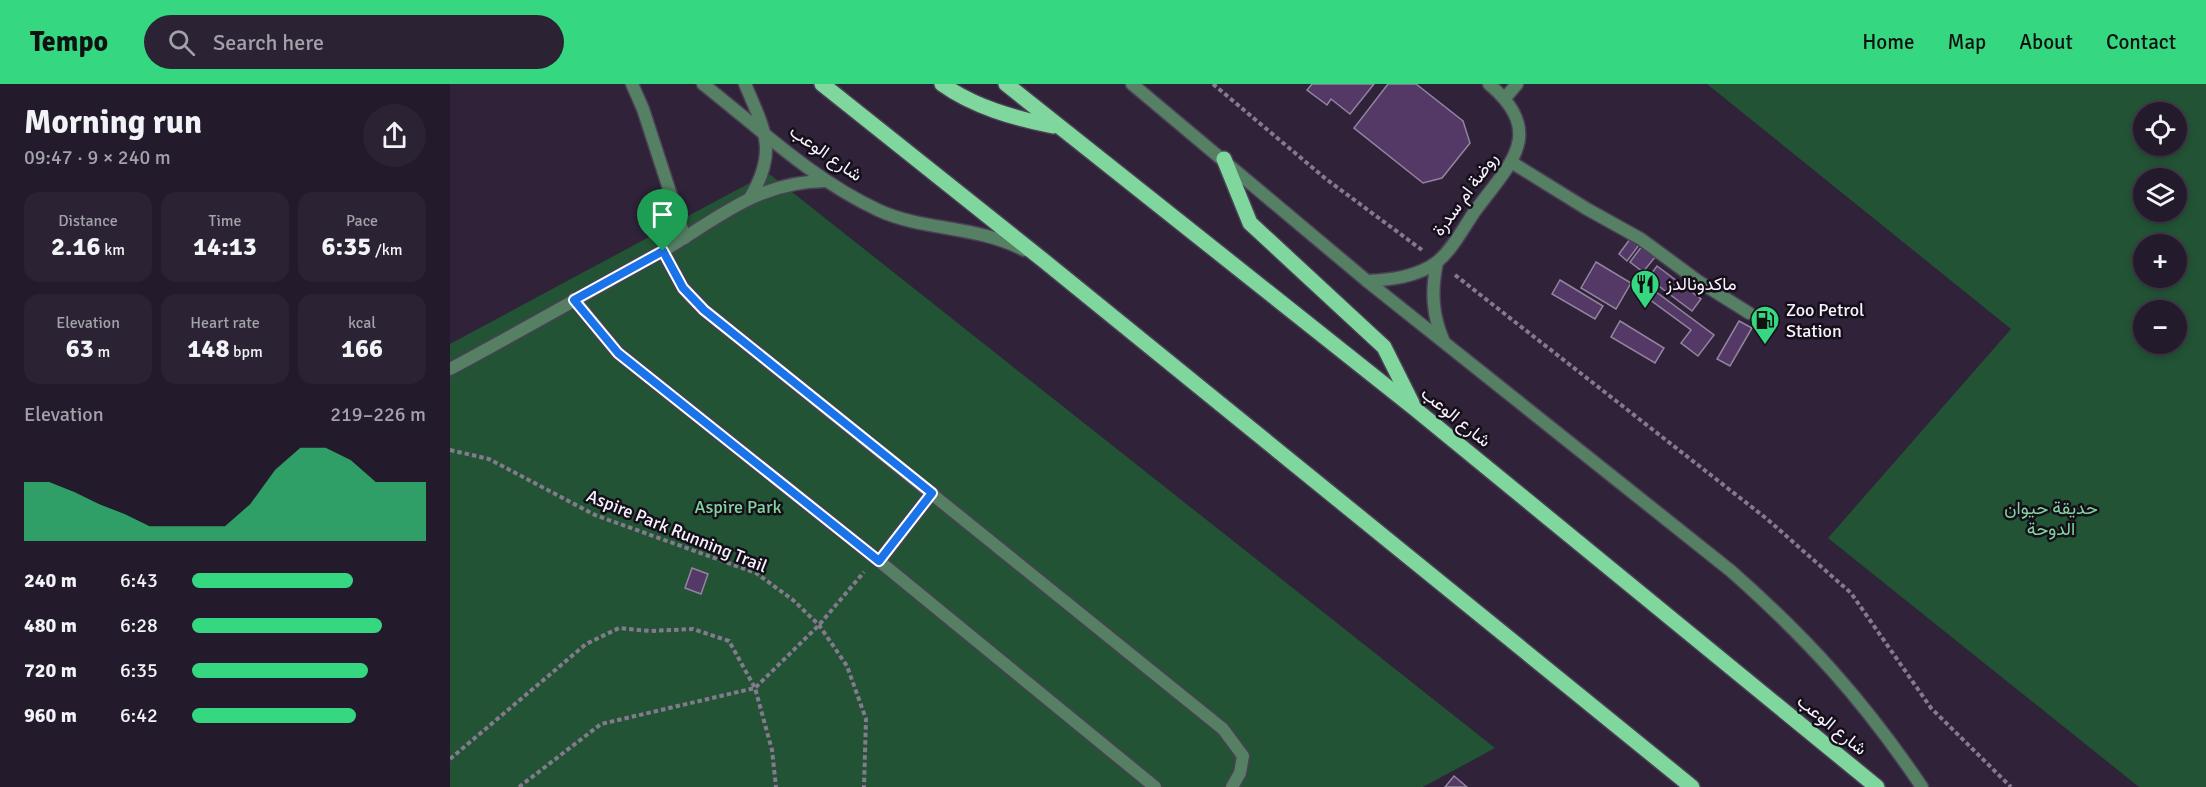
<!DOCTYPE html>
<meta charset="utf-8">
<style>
:root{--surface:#231a2b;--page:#2b2333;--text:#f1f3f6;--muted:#a3a1a9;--line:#403847;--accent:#35d881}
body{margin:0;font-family:Signika,Vazirmatn,sans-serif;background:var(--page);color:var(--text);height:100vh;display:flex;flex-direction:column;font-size:22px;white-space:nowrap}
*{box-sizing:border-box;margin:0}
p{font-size:20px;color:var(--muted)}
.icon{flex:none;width:33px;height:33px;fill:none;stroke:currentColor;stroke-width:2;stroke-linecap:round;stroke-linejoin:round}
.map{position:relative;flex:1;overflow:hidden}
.panel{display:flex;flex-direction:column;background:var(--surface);width:450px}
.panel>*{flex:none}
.fabs{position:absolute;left:1683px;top:18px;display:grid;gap:12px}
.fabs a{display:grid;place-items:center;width:54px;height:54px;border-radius:50%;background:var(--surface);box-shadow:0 3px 9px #0003,0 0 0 2px var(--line);font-size:30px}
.pin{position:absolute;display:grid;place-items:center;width:51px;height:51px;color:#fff;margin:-62px -26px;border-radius:50% 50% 50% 0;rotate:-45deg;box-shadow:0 0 6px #0007}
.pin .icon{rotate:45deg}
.round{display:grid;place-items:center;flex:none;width:63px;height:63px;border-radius:32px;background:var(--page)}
.head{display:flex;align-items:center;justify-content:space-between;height:102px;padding:0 24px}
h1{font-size:33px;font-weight:700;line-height:45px}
.metrics{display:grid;grid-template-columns:repeat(3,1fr);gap:9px;height:102px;padding:6px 24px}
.metrics div{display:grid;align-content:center;border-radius:15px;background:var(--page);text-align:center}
.metrics b{font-size:26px;font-weight:700}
.metrics small{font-size:16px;font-weight:400}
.metrics p{font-size:16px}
.chart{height:168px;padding:12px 24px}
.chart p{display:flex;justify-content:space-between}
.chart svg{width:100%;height:108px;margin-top:6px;fill:var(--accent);opacity:.7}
ul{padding:0 24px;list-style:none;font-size:20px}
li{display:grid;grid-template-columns:96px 72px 1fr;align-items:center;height:45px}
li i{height:15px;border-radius:8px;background:var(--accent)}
header{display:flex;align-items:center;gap:36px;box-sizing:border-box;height:84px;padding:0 30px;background:var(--accent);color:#111}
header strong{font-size:28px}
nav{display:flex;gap:33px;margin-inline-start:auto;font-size:21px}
.search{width:420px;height:54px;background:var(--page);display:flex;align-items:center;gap:15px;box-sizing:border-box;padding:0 21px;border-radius:33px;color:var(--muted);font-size:22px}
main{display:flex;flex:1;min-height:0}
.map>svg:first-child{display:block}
.green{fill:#225335;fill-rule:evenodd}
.building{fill:#543966;stroke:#93849f;stroke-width:1.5}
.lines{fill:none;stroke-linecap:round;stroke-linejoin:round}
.service-casing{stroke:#4b3f55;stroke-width:15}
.minor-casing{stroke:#4b3f55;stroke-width:15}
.primary-casing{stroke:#4b3f55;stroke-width:18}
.path{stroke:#847a8d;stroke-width:4;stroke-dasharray:4.5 3;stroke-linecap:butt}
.service{stroke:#568064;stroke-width:12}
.minor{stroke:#568064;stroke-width:12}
.primary{stroke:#7fd79e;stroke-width:15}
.route-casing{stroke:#fff;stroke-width:12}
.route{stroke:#1a73e8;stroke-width:8}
.labels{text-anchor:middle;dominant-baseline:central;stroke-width:5;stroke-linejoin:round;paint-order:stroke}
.street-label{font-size:18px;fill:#f8f1fe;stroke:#140f19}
.poi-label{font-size:18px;fill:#f8f1fe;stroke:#140f19;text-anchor:start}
.park-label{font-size:18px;fill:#83d49f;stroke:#140f19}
</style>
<header>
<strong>Tempo</strong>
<div class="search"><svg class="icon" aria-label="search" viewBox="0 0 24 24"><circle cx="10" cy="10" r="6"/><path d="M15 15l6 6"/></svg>Search here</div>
<nav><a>Home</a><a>Map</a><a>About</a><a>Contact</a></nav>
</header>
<main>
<section class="panel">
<div class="head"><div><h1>Morning run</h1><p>09:47 · 9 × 240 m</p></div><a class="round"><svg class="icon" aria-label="share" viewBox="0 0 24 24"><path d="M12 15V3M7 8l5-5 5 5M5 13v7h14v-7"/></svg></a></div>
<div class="metrics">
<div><p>Distance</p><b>2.16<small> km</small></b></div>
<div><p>Time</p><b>14:13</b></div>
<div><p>Pace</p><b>6:35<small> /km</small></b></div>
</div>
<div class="metrics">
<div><p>Elevation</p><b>63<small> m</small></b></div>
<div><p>Heart rate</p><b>148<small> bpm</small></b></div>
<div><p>kcal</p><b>166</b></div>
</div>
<div class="chart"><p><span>Elevation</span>219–226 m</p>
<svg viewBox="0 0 160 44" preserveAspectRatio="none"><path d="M0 44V20L10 20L20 24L30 29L40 33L50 38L60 38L70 38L80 38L90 29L100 15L110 6L120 6L130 11L140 20L150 20L160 20V44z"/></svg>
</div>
<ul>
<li><b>240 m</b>6:43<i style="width:69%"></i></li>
<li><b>480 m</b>6:28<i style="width:81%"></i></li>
<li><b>720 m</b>6:35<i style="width:75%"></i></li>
<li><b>960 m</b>6:42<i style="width:70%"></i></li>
</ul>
</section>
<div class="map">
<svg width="1756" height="703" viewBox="0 0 1756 703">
<rect width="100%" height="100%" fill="#2f2239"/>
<g class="green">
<path d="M1257,0h499v703h-67l-311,-249 183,-209zM1694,28h32v34h-32zM1694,94h32v34h-32zM1694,160h32v34h-32zM1694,226h32v34h-32z"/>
<path d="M318,89l727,575 -72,39h-973v-443z"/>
</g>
<g class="building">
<path d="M862,0h62l-24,30 -19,-15 -4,6 -20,-15z"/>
<path d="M938,0h28l47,37 7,22 -28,35 -19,5 -69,-55z"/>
<path d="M1180,155l9,6 -12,16 -8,-7z"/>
<path d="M1192,162l14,10 -13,16 -13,-10z"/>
<path d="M1146,178l35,21 -15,26 -35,-21z"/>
<path d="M1207,182l44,33 -9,12 -44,-33z"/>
<path d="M1110,196l43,26 -8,13 -43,-25z"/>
<path d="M1190,196l74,55 -16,21 -17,-13 10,-13 -57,-42z"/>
<path d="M1170,237l44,27 -9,15 -44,-26z"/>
<path d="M1289,237l13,7 -22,38 -13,-7z"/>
<path d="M242,484l16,6 -7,20 -16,-6z"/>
<path d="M1004,692l13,11h-22z"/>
</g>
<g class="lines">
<g class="service-casing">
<g id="service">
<path d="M182,0l11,25 42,129"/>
<path d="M295,0c19,45 33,66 6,112"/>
<path d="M1055,14l12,-14"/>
<path d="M1061,78l76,47 54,30 57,42 51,32"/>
<path d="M213,167l20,37 21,22 519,419 20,27 -3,17 -8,14"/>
<path d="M124,215l44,54 261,208 276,226"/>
<path d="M0,285c71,-38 141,-78 211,-117 57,-33 95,-70 164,-71"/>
<path d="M429,477l53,-68"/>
</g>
</g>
<g class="minor-casing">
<g id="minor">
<path d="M253,0c56,44 110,96 175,126 45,21 98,15 146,40"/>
<path d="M682,0l235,197 364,290c78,69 133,130 191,216"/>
<path d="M987,178c-6,29 -5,53 7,80"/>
<path d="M917,197c23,-1 50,-4 70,-19 15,-12 27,-35 38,-51 35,-47 72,-78 14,-127"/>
</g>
</g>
<g class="primary-casing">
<g id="primary">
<path d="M372,0l221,176 649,527"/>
<path d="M492,0c32,23 72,34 111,42"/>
<path d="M556,0l408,324 463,379"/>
<path d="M774,75l26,64 134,124 28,56"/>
</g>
</g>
<g class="path">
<path d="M763,0l113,95 96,71"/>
<path d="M1005,191l312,244 84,74 80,115 80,79"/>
<path d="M0,366l39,9 106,56 161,58 37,27 26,25 28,41 19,53 -2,68"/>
<path d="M0,675l136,-115 33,-16 31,3 43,-2 36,12 26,47 17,62 4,37"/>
<path d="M69,703l82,-63 154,-36 64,-63 45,-53"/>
</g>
<use href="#service" class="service"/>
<use href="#minor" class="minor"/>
<use href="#primary" class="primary"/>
</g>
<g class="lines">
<g class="route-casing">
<path id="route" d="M213,167l20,37 21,22 228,183 -53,68 -261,-208 -44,-53z"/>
</g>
<use href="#route" class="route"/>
</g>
<defs>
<g id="restaurant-pin" transform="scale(1.5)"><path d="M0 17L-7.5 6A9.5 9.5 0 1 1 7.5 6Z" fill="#35d881" stroke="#140f19"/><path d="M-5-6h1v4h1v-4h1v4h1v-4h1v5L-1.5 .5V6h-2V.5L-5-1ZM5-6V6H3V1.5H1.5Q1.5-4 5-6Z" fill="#111"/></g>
<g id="fuel-pin" transform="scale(1.5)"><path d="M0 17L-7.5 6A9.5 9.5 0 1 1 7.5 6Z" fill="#35d881" stroke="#140f19"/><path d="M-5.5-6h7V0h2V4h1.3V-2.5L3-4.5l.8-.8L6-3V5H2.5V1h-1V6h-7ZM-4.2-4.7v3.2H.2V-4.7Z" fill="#111"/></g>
</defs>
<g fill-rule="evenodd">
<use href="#restaurant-pin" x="1195" y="200"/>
<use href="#fuel-pin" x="1315" y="236"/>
</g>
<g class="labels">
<g class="street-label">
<text transform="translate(376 69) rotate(35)">شارع الوعب</text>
<text transform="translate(1015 110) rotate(-54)">روضة ام سدرة</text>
<text transform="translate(1006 333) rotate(39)">شارع الوعب</text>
<text transform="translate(227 447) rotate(22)">Aspire Park Running Trail</text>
<text transform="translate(1382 641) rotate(39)">شارع الوعب</text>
</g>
<g class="poi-label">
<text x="1216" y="200">ماكدونالدز</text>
<text x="1336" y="226">Zoo Petrol<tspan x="1336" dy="21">Station</tspan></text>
</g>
<g class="park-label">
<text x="288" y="423">Aspire Park</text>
<text x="1601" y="424">حديقة حيوان<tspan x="1601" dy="21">الدوحة</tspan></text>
</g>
</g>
</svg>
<div class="fabs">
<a><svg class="icon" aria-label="locate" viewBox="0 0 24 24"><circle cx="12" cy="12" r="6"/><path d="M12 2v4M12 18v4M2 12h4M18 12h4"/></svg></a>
<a><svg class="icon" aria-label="layers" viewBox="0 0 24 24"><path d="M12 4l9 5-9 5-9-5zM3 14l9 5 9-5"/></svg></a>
<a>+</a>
<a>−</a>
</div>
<div class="pin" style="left:213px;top:167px;background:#1e9e55"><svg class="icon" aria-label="arrive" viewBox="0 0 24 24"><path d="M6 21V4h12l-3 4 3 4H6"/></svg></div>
</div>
</main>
